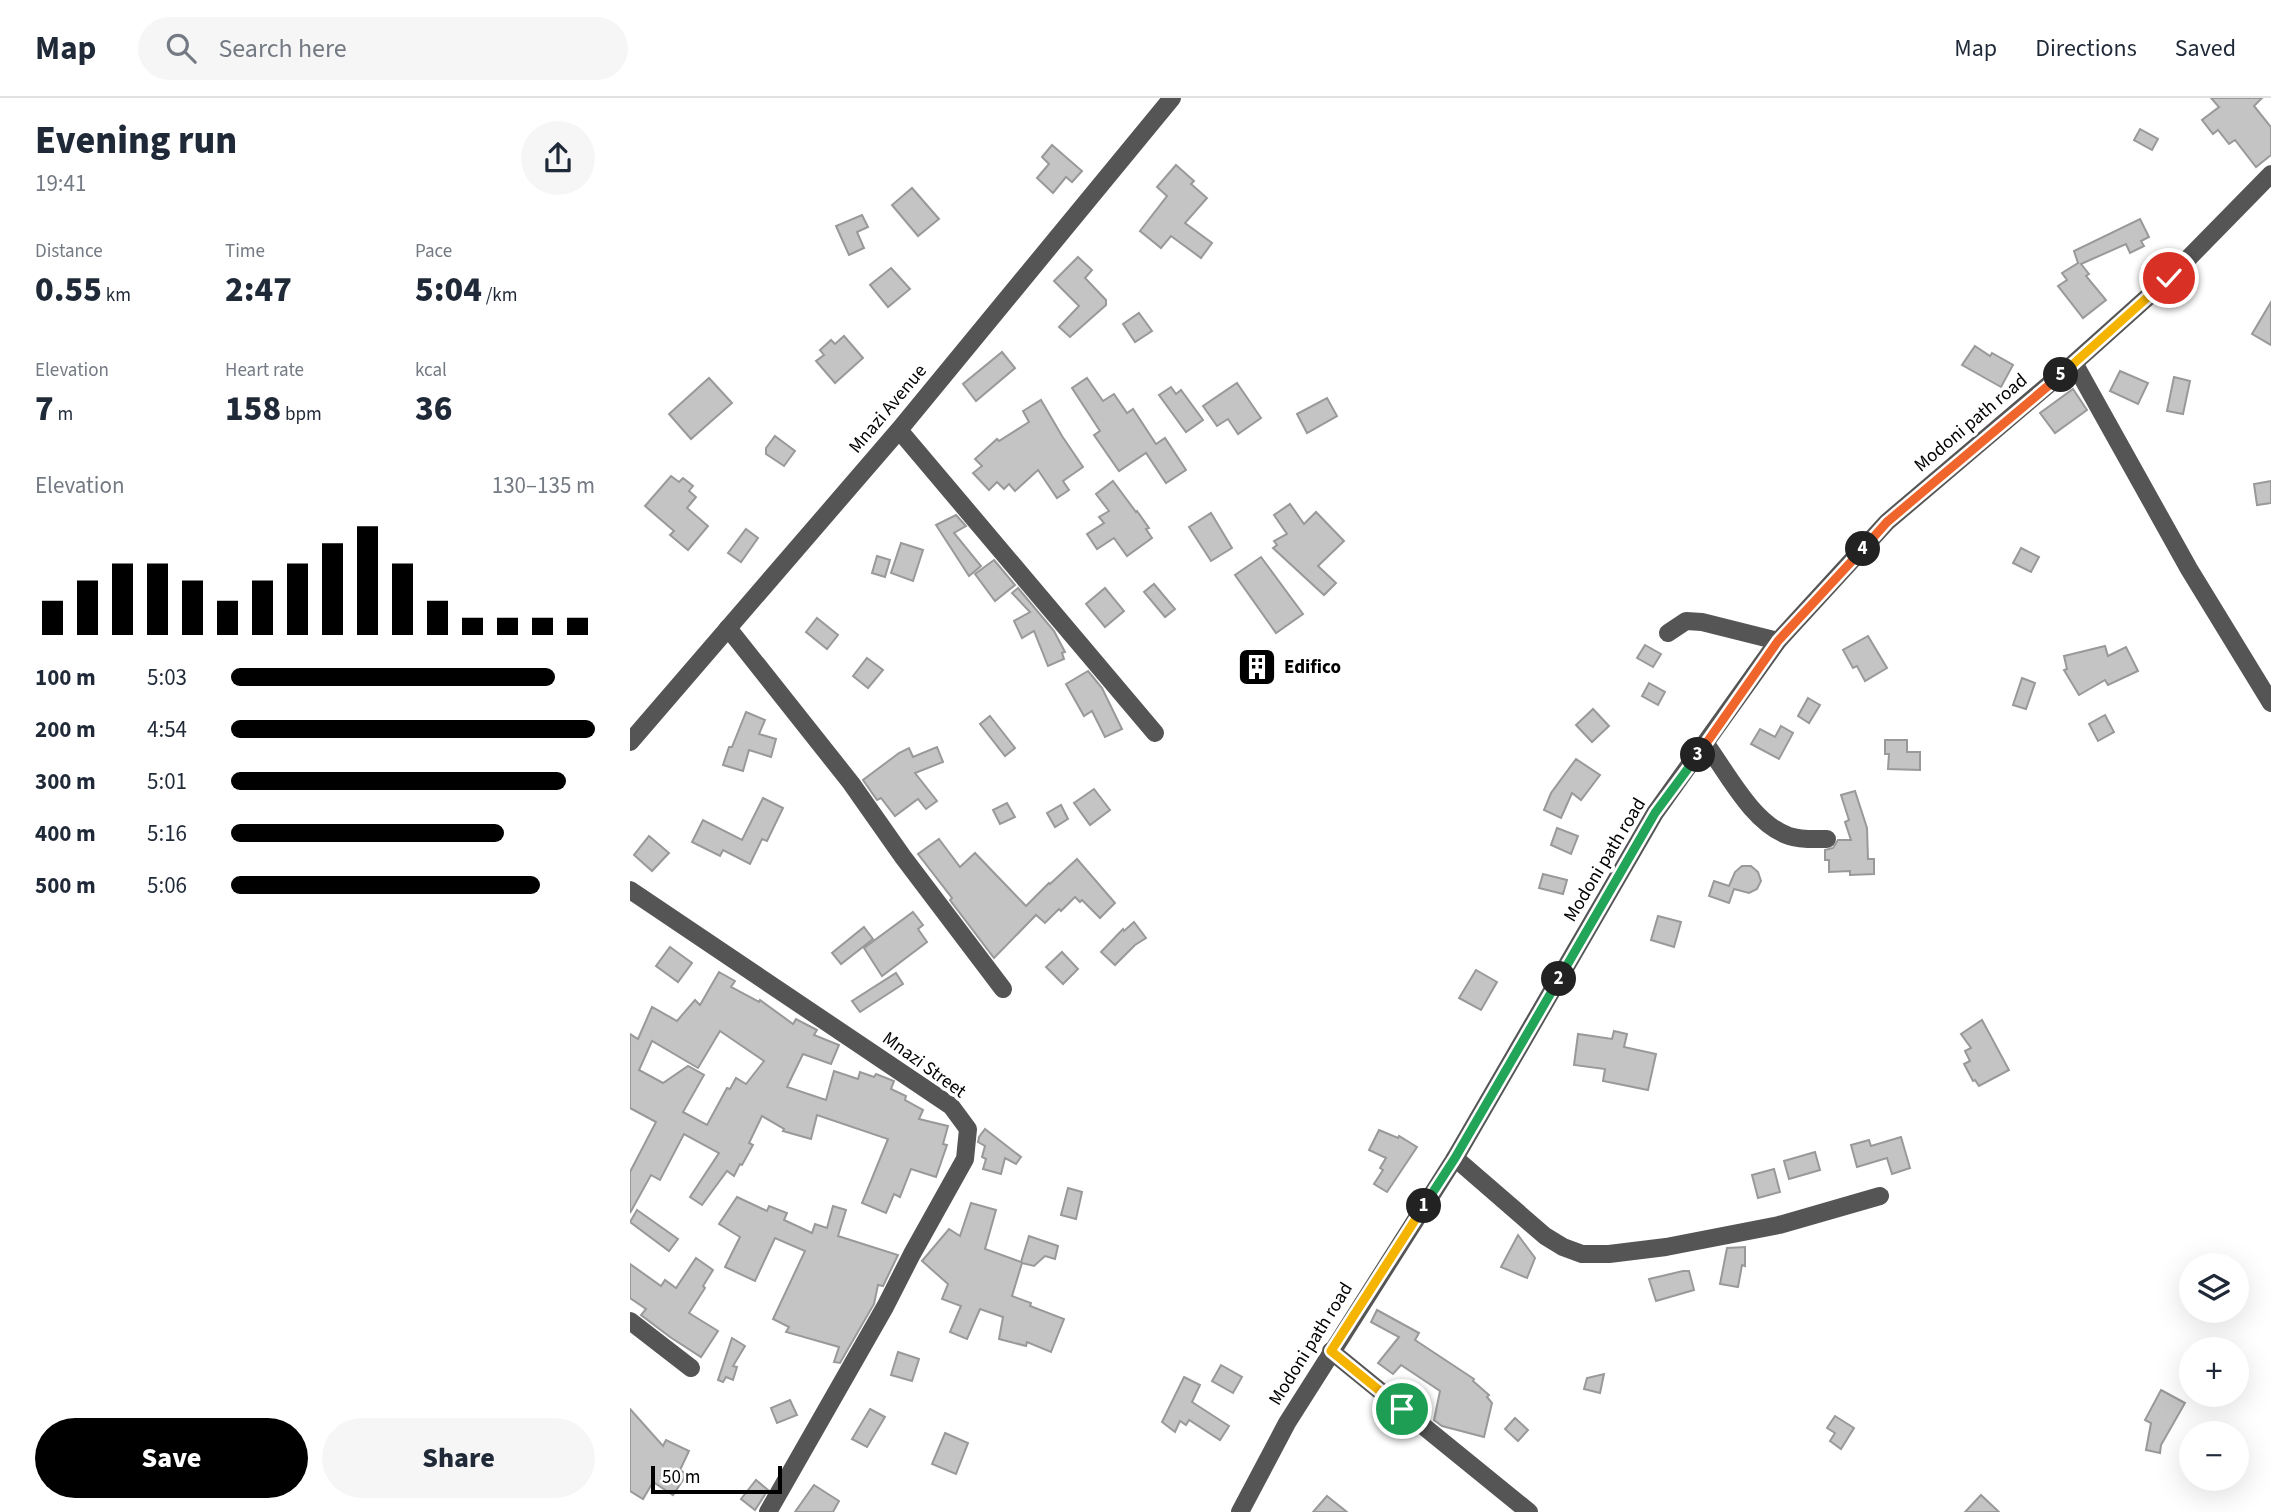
<!DOCTYPE html>
<meta charset="utf-8">
<style>
:root{--surface:#fff;--page:#f6f6f7;--text:#1f2937;--muted:#747a83;--line:#e0e1e3;--accent:#000}
body{margin:0;font-family:"Source Sans 3",sans-serif;background:var(--page);color:var(--text);height:100vh;display:flex;flex-direction:column;font-size:26px;white-space:nowrap}
*{box-sizing:border-box;margin:0}
p{font-size:23px;color:var(--muted)}
.icon{flex:none;width:38px;height:38px;fill:none;stroke:currentColor;stroke-width:2;stroke-linecap:round;stroke-linejoin:round}
.map{position:relative;flex:1;overflow:hidden}
.side{display:flex;flex-direction:column;background:var(--surface);width:630px}
.side>*{flex:none}
.controls{position:absolute;left:1549px;top:1155px;display:grid;gap:14px}
.controls a{display:grid;place-items:center;width:70px;height:70px;border-radius:50%;background:var(--surface);box-shadow:0 7px 28px #0002;font-size:35px}
.scale{position:absolute;left:21px;bottom:18px;width:131px;box-sizing:border-box;padding-left:7px;border:4px solid #000;border-top:0;font-size:19px;line-height:24px;white-space:nowrap;color:#000;-webkit-text-stroke:5px #fff;paint-order:stroke}
.pin{position:absolute;display:grid;place-items:center;width:60px;height:60px;color:#fff;margin:-30px;border:4px solid #fff;border-radius:50%;box-shadow:0 2px 7px #0007}
.km{position:absolute;width:35px;height:35px;margin:-18px;border-radius:50%;background:#222;color:#fff;font-size:19px;line-height:35px;text-align:center}
.round{display:grid;place-items:center;flex:none;width:74px;height:74px;border-radius:37px;background:var(--page)}
.overview{display:flex;align-items:center;justify-content:space-between;height:119px;padding:0 35px}
h1{font-size:38px;font-weight:800;line-height:52px}
.figures{display:grid;grid-template-columns:repeat(3,1fr);gap:10px;height:119px;padding:7px 35px}
.figures div{display:grid;align-content:center}
.figures b{font-size:35px;font-weight:800}
.figures small{font-size:19px;font-weight:400}
.figures p{font-size:19px}
.chart{height:196px;padding:14px 35px}
.chart p{display:flex;justify-content:space-between}
.chart svg{width:100%;height:126px;margin-top:7px;stroke:var(--accent);stroke-width:6}
.primary-button{display:flex;gap:14px;margin-top:auto;padding:14px 35px}
.primary-button a{flex:1;height:80px;border-radius:42px;background:var(--accent);color:#fff;font-size:28px;font-weight:800;line-height:80px;text-align:center}
.primary-button a+a{background:var(--page);color:var(--text)}
ul{padding:0 35px;list-style:none;font-size:23px}
li{display:grid;grid-template-columns:112px 84px 1fr;align-items:center;height:52px}
li i{height:18px;border-radius:9px;background:var(--accent)}
header{display:flex;align-items:center;gap:42px;box-sizing:border-box;height:98px;padding:0 35px;background:var(--surface);border-bottom:2px solid var(--line)}
header strong{font-size:33px}
nav{display:flex;gap:38px;margin-inline-start:auto;font-size:24px}
.search{width:490px;height:63px;background:var(--page);display:flex;align-items:center;gap:18px;box-sizing:border-box;padding:0 24px;border-radius:38px;color:var(--muted);font-size:26px}
main{display:flex;flex:1;min-height:0}
.map>svg:first-child{display:block}
.building{fill:#c4c4c4;stroke:#999;stroke-width:2;fill-rule:evenodd}
.lines{fill:none;stroke-linecap:round;stroke-linejoin:round}
.minor{stroke:#555;stroke-width:18}
.split-1-casing{stroke:#fff;stroke-width:14}
.split-2-casing{stroke:#fff;stroke-width:14}
.split-3-casing{stroke:#fff;stroke-width:14}
.split-4-casing{stroke:#fff;stroke-width:14}
.split-5-casing{stroke:#fff;stroke-width:14}
.split-6-casing{stroke:#fff;stroke-width:14}
.split-1{stroke:#f5b400;stroke-width:9}
.split-2{stroke:#22a559;stroke-width:9}
.split-3{stroke:#22a559;stroke-width:9}
.split-4{stroke:#f0652b;stroke-width:9}
.split-5{stroke:#f0652b;stroke-width:9}
.split-6{stroke:#f5b400;stroke-width:9}
.labels{text-anchor:middle;dominant-baseline:central;stroke-width:7;stroke-linejoin:round;paint-order:stroke}
.street-label{font-size:19px;fill:#000;stroke:#fff}
.poi-label{font-size:19px;font-weight:bold;fill:#000;stroke:#fff;text-anchor:start}
</style>
<header>
<strong>Map</strong>
<div class="search"><svg class="icon" aria-label="search" viewBox="0 0 24 24"><circle cx="10" cy="10" r="6"/><path d="M15 15l6 6"/></svg>Search here</div>
<nav><a>Map</a><a>Directions</a><a>Saved</a></nav>
</header>
<main>
<section class="side">
<div class="overview"><div><h1>Evening run</h1><p>19:41</p></div><a class="round"><svg class="icon" aria-label="share" viewBox="0 0 24 24"><path d="M12 15V3M7 8l5-5 5 5M5 13v7h14v-7"/></svg></a></div>
<div class="figures">
<div><p>Distance</p><b>0.55<small> km</small></b></div>
<div><p>Time</p><b>2:47</b></div>
<div><p>Pace</p><b>5:04<small> /km</small></b></div>
</div>
<div class="figures">
<div><p>Elevation</p><b>7<small> m</small></b></div>
<div><p>Heart rate</p><b>158<small> bpm</small></b></div>
<div><p>kcal</p><b>36</b></div>
</div>
<div class="chart"><p><span>Elevation</span>130–135 m</p>
<svg viewBox="0 0 160 44" preserveAspectRatio="none"><path d="M5 44V32M15 44V25M25 44V19M35 44V19M45 44V25M55 44V32M65 44V25M75 44V19M85 44V12M95 44V6M105 44V19M115 44V32M125 44V38M135 44V38M145 44V38M155 44V38"/></svg>
</div>
<ul>
<li><b>100 m</b>5:03<i style="width:89%"></i></li>
<li><b>200 m</b>4:54<i style="width:100%"></i></li>
<li><b>300 m</b>5:01<i style="width:92%"></i></li>
<li><b>400 m</b>5:16<i style="width:75%"></i></li>
<li><b>500 m</b>5:06<i style="width:85%"></i></li>
</ul>
<div class="primary-button"><a>Save</a><a>Share</a></div>
</section>
<div class="map">
<svg width="1641" height="1414" viewBox="0 0 1641 1414">
<rect width="100%" height="100%" fill="#fff"/>
<g class="building">
<path d="M1581,0h51l-8,8 17,21v28l-15,12 -21,-27 -6,4 -11,-14 -5,4 -11,-14 17,-13z"/>
<path d="M1510,31l18,10 -6,11 -18,-10z"/>
<path d="M422,47l30,26 -10,11 -6,-5 -13,16 -16,-15 12,-14 -7,-7z"/>
<path d="M546,67l18,16 -3,3 16,14 -22,25 27,20 -11,15 -30,-22 -10,12 -21,-17 27,-35 -10,-9z"/>
<path d="M282,90l27,31 -21,17 -26,-31z"/>
<path d="M232,117l6,12 -11,5 7,16 -15,7 -13,-29z"/>
<path d="M1510,121l9,18 -8,4 3,5 -14,7 -4,-9 -45,20 8,10 -3,2 20,24 -23,18 -25,-32 9,-6 -5,-7 16,-10 -4,-12z"/>
<path d="M448,159l14,13 -7,8 21,22v5l-36,32 -11,-10 20,-21 -25,-25z"/>
<path d="M261,170l19,21 -22,18 -18,-22z"/>
<path d="M1641,204v43l-19,-11z"/>
<path d="M509,215l13,18 -17,11 -12,-18z"/>
<path d="M214,238l19,22 -28,25 -19,-22 8,-6 -4,-5 11,-10 4,4z"/>
<path d="M1345,248l15,10 2,-3 21,12 -12,22 -39,-22z"/>
<path d="M372,254l13,16 -39,33 -13,-17z"/>
<path d="M1490,273l28,12 -10,21 -28,-13z"/>
<path d="M1544,279l16,4 -7,33 -16,-3z"/>
<path d="M79,280l23,25 -41,36 -22,-25z"/>
<path d="M457,280l16,23 11,-7 13,19 6,-4 23,35 9,-6 21,32 -20,13 -20,-30 -27,18 -25,-36 6,-4 -28,-43z"/>
<path d="M607,285l24,35 -23,16 -10,-15 -11,7 -14,-20z"/>
<path d="M541,289l5,7 5,-4 22,30 -17,12 -27,-37z"/>
<path d="M1443,291l14,21 -32,23 -15,-20z"/>
<path d="M697,300l10,18 -30,17 -10,-19z"/>
<path d="M411,302l21,36 21,31 -20,14 6,9 -12,8 -19,-28 -23,21 -6,-7 -5,5 -7,-7 -8,8 -16,-17 9,-7 -7,-7 22,-20 2,2 30,-19 -6,-11z"/>
<path d="M145,338l20,15 -11,15 -18,-12v-6z"/>
<path d="M41,378l8,6 4,-4 10,8 -4,5 7,6 -9,11 21,18 -20,24 -18,-15 4,-4 -29,-25z"/>
<path d="M483,383l23,31 1,-1 12,17 -3,1 6,9 -25,18 -13,-18 -17,11 -10,-15 17,-11 -5,-6 10,-6 -13,-17z"/>
<path d="M1641,383v22l-14,2 -3,-21z"/>
<path d="M660,406l14,20 12,-12 28,29 -26,25 18,17 -12,12 -51,-47 4,-3 -3,-4 13,-7 -13,-19z"/>
<path d="M581,415l21,35 -21,13 -22,-34z"/>
<path d="M326,417l10,11 -12,7 27,33 -12,10 -33,-51z"/>
<path d="M116,431l12,9 -17,24 -13,-9z"/>
<path d="M271,445l22,7 -10,31 -22,-8z"/>
<path d="M1391,450l18,9 -8,15 -18,-9z"/>
<path d="M247,458l13,4 -5,17 -13,-4z"/>
<path d="M631,459l42,57 -27,19 -41,-58z"/>
<path d="M364,462l21,25 -20,16 -20,-27z"/>
<path d="M524,486l21,25 -10,8 -21,-25z"/>
<path d="M388,490l36,43 11,21 -3,1 2,6 -16,7 -14,-35 -12,7 -8,-17 16,-9 -18,-19z"/>
<path d="M475,490l19,23 -19,16 -19,-23z"/>
<path d="M187,520l21,17 -11,14 -21,-17z"/>
<path d="M1238,538l19,32 -22,13 -8,-15 -4,2 -10,-18z"/>
<path d="M1015,547l16,9 -8,13 -16,-9z"/>
<path d="M1475,548l3,10 18,-9 12,24 -30,14 -3,-5 -26,15 -15,-25 3,-1 -3,-13z"/>
<path d="M237,560l16,12 -15,18 -15,-12z"/>
<path d="M458,573l14,17 20,41 -17,8 -13,-26 -8,5 -18,-32z"/>
<path d="M1392,580l13,5 -9,26 -13,-4z"/>
<path d="M1019,585l16,9 -7,13 -16,-9z"/>
<path d="M1178,600l12,7 -11,18 -11,-7z"/>
<path d="M963,611l16,17 -17,16 -16,-17z"/>
<path d="M116,614l19,8 -6,14 17,5 -5,18 -22,-7 -6,21 -20,-6 6,-18h3z"/>
<path d="M1475,617l9,17 -16,9 -9,-17z"/>
<path d="M360,618l25,32 -10,8 -25,-32z"/>
<path d="M1151,628l12,7 -14,26 -28,-15 9,-15 15,8z"/>
<path d="M1255,642h22v12h13v18l-32,-1 1,-15h-4z"/>
<path d="M307,649l6,15 -28,11 22,28 -11,8 -8,-10 -23,17 -14,-18 -4,2 -14,-20 36,-27 10,-5 4,9z"/>
<path d="M946,661l24,16 -19,25 -9,-7 -11,25 -17,-8 7,-17z"/>
<path d="M464,691l16,21 -20,15 -16,-22z"/>
<path d="M1225,693l12,37 1,31h6v15l-24,1v-4l-21,1v-12h-4v-10l8,-2 5,-8h13l-6,-18 4,-2 -8,-25z"/>
<path d="M133,700l20,10 -16,33 -5,-2 -12,25 -27,-14 -3,6 -28,-14 11,-22 39,20z"/>
<path d="M377,705l8,14 -15,7 -7,-14z"/>
<path d="M431,707l7,14 -13,8 -8,-14z"/>
<path d="M927,730l21,8 -7,18 -20,-9z"/>
<path d="M19,738l20,17 -17,18 -18,-16z"/>
<path d="M309,741l21,28 15,-14 51,53 23,-23 1,1 27,-25 38,44 -15,15 -18,-18 -2,2 -5,-5 -14,14 -2,-2 -14,14 -9,-8 -42,43 -44,-58 2,-2 -34,-44z"/>
<path d="M1112,768h9l7,6 3,9 -4,8 -8,4 -15,-4 -5,14 -20,-7 5,-15 15,5 6,-14z"/>
<path d="M913,776l24,6 -4,14 -24,-6z"/>
<path d="M283,814l10,13 -5,4 9,13 -45,34 -18,-28z"/>
<path d="M1028,818l23,6 -7,25 -23,-7z"/>
<path d="M504,824l12,16 -11,7 -20,20 -14,-13 22,-23 1,2z"/>
<path d="M234,829l9,12 -32,25 -9,-11z"/>
<path d="M40,849l22,16 -14,19 -22,-16z"/>
<path d="M432,854l16,17 -15,15 -17,-17z"/>
<path d="M846,872l21,12 -16,28 -22,-12z"/>
<path d="M89,874l16,9 -4,6 28,15 1,-2 33,24 3,-5 21,11 -3,5 25,10 -8,19 -28,-10 -16,33 39,13 8,-29 24,8 2,-7 14,5 2,-3 18,7 -3,8 15,7 -1,4 18,10 -4,9 29,7 -5,18 4,1 -11,32 -25,-8 -11,28 -6,-3 -8,19 -24,-10 26,-64 -71,-24 -6,24 -28,-8 1,-2 -22,-13 -13,27 4,2 -11,20 -2,-1 -6,12 -7,-5 -25,34 -12,-8 29,-44 -35,-19 -24,46 -9,-5 -21,38v-41l26,-50 -26,-14v-74l8,5 14,-32 25,14 18,-21 5,5zM90,933l44,30 -18,23 -10,-6 -6,11 -3,-1 -20,37 -24,-13 21,-37 -16,-9 -25,17 -24,-13 13,-29 46,27z"/>
<path d="M266,875l7,11 -43,28 -8,-11z"/>
<path d="M1352,922l27,50 -30,16 -4,-6 -2,1 -9,-17 6,-3 -5,-10 6,-3 -10,-14z"/>
<path d="M984,933l13,3 -3,13 32,7 -8,36 -45,-9 2,-12 -31,-4 4,-31 34,5z"/>
<path d="M355,1031l36,28 -5,7 -11,-6 -4,16 -18,-5 3,-10 -4,-2 3,-11 -7,-4 1,-5z"/>
<path d="M749,1032l19,8 1,-2 18,11 -30,45 -13,-8 9,-14 -3,-2 6,-10 -17,-8z"/>
<path d="M1271,1039l9,31 -18,6 -5,-16 -30,9 -6,-22 18,-5 2,6z"/>
<path d="M1185,1054l5,18 -31,9 -5,-18z"/>
<path d="M1144,1071l6,23 -22,6 -6,-23z"/>
<path d="M438,1090l14,4 -6,27 -15,-4z"/>
<path d="M107,1099l30,14 2,-5 18,7 -3,7 28,13 3,-9 12,4 6,-22 13,4 -8,26 60,19 -15,31 -5,-1 -4,19 -34,59 -6,-1 5,-15 -53,-15 3,-5 -16,-8 32,-68 -30,-13 -20,43 -30,-14 15,-30 -21,-13z"/>
<path d="M341,1105l25,7 -11,39 36,13 8,-26 29,10 -3,13 -10,-3 -11,10 -12,-3 -10,33 19,7 -1,3 34,13 -13,33 -24,-10 -1,4 -27,-7 4,-22 -23,-8 -13,30 -17,-7 11,-26 -19,-7 6,-15 -26,-23 27,-32 11,7z"/>
<path d="M7,1112l41,29 -9,12 -39,-29z"/>
<path d="M888,1137l17,23 -8,20 -26,-11z"/>
<path d="M1115,1149v19l-3,-1 -4,22 -18,-3 7,-36z"/>
<path d="M66,1160l17,12 -10,16 2,2 -16,25 29,18 -17,26 -31,-20 -29,-22 5,-6 -16,-11v-34l31,22 4,-6 11,8z"/>
<path d="M1053,1173h6l5,19 -38,11 -7,-22z"/>
<path d="M747,1212l42,23 -4,7 59,39 -1,2 16,14 -2,2 5,6 -8,34 -42,-11 -8,-6 6,-29 -39,-26 -8,9 -15,-11 21,-26 -28,-15z"/>
<path d="M102,1240l13,8 -12,20 4,1 -4,13 -7,-3 -3,5 -5,-2z"/>
<path d="M268,1254l21,7 -7,22 -21,-6z"/>
<path d="M591,1267l21,12 -9,16 -21,-12z"/>
<path d="M974,1276l-4,19 -16,-4 3,-11z"/>
<path d="M554,1279l16,8 -8,17 37,24 -9,14 -31,-20 -3,5 -6,-4 -5,11 -13,-10z"/>
<path d="M1531,1292l24,13 -24,42 -1,8 -14,-3 5,-27 -6,-3z"/>
<path d="M160,1302l7,15 -20,8 -6,-15z"/>
<path d="M0,1311l33,37 3,-6 23,11 -9,19 7,4 -14,21 -20,-13 -10,17 -13,-8z"/>
<path d="M240,1311l15,8 -18,30 -15,-8z"/>
<path d="M1205,1318l19,12 -13,21 -11,-8 5,-8 -8,-5z"/>
<path d="M885,1320l13,12 -10,11 -13,-12z"/>
<path d="M315,1335l23,10 -12,31 -24,-10z"/>
<path d="M126,1382l12,10 -13,20 -14,-11z"/>
<path d="M184,1387l25,16 -6,11h-38z"/>
<path d="M1351,1397l18,17h-34z"/>
<path d="M697,1398l20,16h-34z"/>
</g>
<g class="lines">
<g class="minor">
<path d="M1444,265l115,206 82,134"/>
<path d="M269,332l256,303"/>
<path d="M98,530l123,155 52,74 100,132"/>
<path d="M1038,535l18,-12 16,1 76,19"/>
<path d="M0,644l269,-312 273,-332"/>
<path d="M1076,646c22,30 47,80 83,92 11,4 26,3 38,3"/>
<path d="M0,792l321,216 17,23 -3,30 -53,95 -27,53 -117,205"/>
<path d="M825,1060l90,78 18,11 19,7h27l57,-7 113,-22 101,-29"/>
<path d="M0,1223l61,47"/>
<path d="M701,1253l198,161"/>
<path d="M610,1414l47,-89 168,-265 200,-345 123,-172 109,-119 187,-159 95,-85 102,-104"/>
</g>
</g>
<g class="lines">
<g class="split-1-casing">
<path id="split-1" d="M772,1311l-71,-58 93,-145"/>
</g>
<g class="split-2-casing">
<path id="split-2" d="M794,1108l31,-48 104,-179"/>
</g>
<g class="split-3-casing">
<path id="split-3" d="M929,881l96,-166 43,-58"/>
</g>
<g class="split-4-casing">
<path id="split-4" d="M1068,657l80,-114 85,-92"/>
</g>
<g class="split-5-casing">
<path id="split-5" d="M1233,451l24,-27 174,-147"/>
</g>
<g class="split-6-casing">
<path id="split-6" d="M1431,277l108,-97"/>
</g>
<use href="#split-1" class="split-1"/>
<use href="#split-2" class="split-2"/>
<use href="#split-3" class="split-3"/>
<use href="#split-4" class="split-4"/>
<use href="#split-5" class="split-5"/>
<use href="#split-6" class="split-6"/>
</g>
<defs>
<g id="building-square" transform="scale(2.0125)"><rect x="-9" y="-9" width="18" height="18" rx="4" fill="#000" stroke="#fff"/><path d="M-4-6H4V6H1V3H-1V6H-4ZM-2.5-4.3h1.7v1.8h-1.7ZM.8-4.3h1.7v1.8H.8ZM-2.5-1h1.7V.8h-1.7ZM.8-1h1.7V.8H.8Z" fill="#fff"/></g>
</defs>
<g fill-rule="evenodd">
<use href="#building-square" x="627" y="569"/>
</g>
<g class="labels">
<g class="street-label">
<text transform="translate(258 311) rotate(-50)">Mnazi Avenue</text>
<text transform="translate(1341 325) rotate(-40)">Modoni path road</text>
<text transform="translate(975 762) rotate(-59)">Modoni path road</text>
<text transform="translate(294 967) rotate(36)">Mnazi Street</text>
<text transform="translate(681 1246) rotate(-58)">Modoni path road</text>
</g>
<g class="poi-label">
<text x="654" y="569">Edifico</text>
</g>
</g>
</svg>
<div class="controls">
<a><svg class="icon" aria-label="layers" viewBox="0 0 24 24"><path d="M12 4l9 5-9 5-9-5zM3 14l9 5 9-5"/></svg></a>
<a>+</a>
<a>−</a>
</div>
<div class="scale">50 m</div>
<div class="pin" style="left:772px;top:1311px;background:#1e9e55"><svg class="icon" aria-label="arrive" viewBox="0 0 24 24"><path d="M6 21V4h12l-3 4 3 4H6"/></svg></div>
<div class="pin" style="left:1539px;top:180px;background:#d93025"><svg class="icon" aria-label="check" viewBox="0 0 24 24"><path d="M5 12l5 5 9-10"/></svg></div>
<b class="km" style="left:794px;top:1108px">1</b>
<b class="km" style="left:929px;top:881px">2</b>
<b class="km" style="left:1068px;top:657px">3</b>
<b class="km" style="left:1233px;top:451px">4</b>
<b class="km" style="left:1431px;top:277px">5</b>
</div>
</main>
